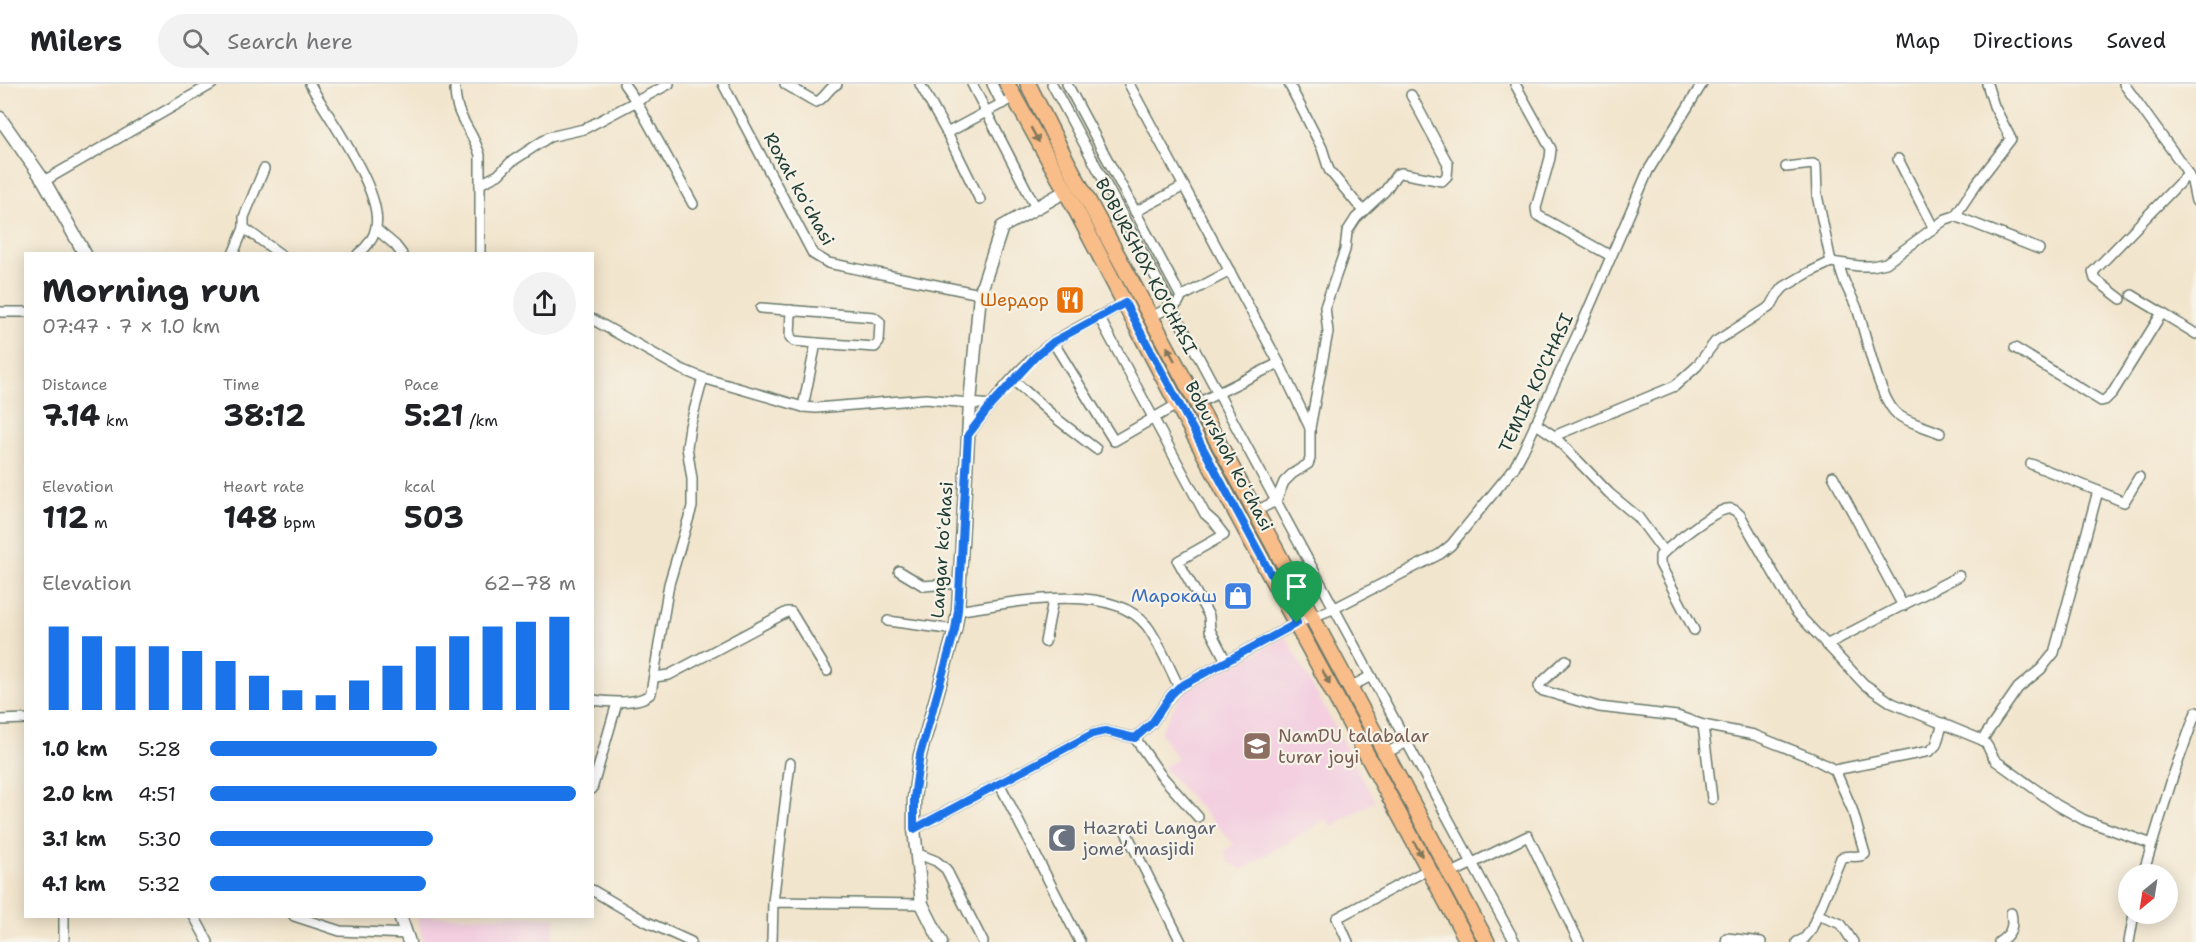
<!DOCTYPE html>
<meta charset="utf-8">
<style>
:root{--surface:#fff;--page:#f2f2f2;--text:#202124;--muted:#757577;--line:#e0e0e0;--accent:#1a73e8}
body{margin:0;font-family:"Shantell Sans",sans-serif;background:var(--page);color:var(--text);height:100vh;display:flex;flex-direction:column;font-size:22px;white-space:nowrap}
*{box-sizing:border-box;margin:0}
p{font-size:20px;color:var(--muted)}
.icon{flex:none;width:33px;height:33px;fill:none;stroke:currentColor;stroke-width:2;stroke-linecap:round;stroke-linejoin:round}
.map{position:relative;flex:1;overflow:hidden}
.side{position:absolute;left:24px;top:168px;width:570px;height:666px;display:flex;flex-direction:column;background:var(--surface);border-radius:0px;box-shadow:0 3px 15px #0003}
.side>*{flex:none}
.needle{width:39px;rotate:210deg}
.tools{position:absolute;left:2118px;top:780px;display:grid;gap:12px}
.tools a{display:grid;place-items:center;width:60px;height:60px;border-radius:50%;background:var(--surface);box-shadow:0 3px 15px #0003;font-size:30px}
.pin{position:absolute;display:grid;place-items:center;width:51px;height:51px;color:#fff;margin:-62px -26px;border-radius:50% 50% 50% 0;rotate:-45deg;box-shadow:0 0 6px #0007}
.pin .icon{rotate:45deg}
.round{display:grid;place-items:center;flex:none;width:63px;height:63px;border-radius:32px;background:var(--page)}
.overview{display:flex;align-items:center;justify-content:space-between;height:102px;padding:0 18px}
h1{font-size:33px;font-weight:700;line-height:45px}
.stats{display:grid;grid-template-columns:repeat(3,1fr);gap:9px;height:102px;padding:6px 18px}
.stats div{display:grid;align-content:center}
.stats b{font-size:30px;font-weight:700}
.stats small{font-size:16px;font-weight:400}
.stats p{font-size:16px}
.chart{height:168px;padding:12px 18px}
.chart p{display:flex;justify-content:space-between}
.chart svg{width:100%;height:108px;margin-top:6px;stroke:var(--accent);stroke-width:6}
ul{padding:0 18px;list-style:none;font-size:20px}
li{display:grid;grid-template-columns:96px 72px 1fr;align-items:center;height:45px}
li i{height:15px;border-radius:8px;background:var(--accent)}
header{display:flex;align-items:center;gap:36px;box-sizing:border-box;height:84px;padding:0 30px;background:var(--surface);border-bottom:2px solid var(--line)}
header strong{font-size:28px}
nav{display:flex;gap:33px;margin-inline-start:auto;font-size:21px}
.search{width:420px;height:54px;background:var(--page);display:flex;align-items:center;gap:15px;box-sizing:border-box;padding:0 21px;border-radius:33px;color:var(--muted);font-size:22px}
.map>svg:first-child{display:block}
.built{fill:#f3cfe0}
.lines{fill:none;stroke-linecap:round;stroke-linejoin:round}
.minor-casing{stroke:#69786a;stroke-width:12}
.tertiary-casing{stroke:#69786a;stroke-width:15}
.primary-casing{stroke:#69786a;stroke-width:18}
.minor{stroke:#fff;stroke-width:9}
.tertiary{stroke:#fff;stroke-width:12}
.primary{stroke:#f8bd89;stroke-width:15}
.oneway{fill:#81775a}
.route-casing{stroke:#fff;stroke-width:12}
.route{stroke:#1a73e8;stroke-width:8}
.labels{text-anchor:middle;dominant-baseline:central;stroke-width:4.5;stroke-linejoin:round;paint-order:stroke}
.street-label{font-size:18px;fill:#1f3d34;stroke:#f7f3e8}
.food-label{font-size:18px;fill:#c56008;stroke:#f7f3e8;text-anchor:end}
.shop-label{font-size:18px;fill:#366cbe;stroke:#f7f3e8;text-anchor:end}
.education-label{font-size:18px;fill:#785e54;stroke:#f7f3e8;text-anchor:start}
.worship-label{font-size:18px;fill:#5b616d;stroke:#f7f3e8;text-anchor:start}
</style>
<header>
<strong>Milers</strong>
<div class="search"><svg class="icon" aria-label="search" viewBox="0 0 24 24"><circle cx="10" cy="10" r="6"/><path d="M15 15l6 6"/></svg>Search here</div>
<nav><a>Map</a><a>Directions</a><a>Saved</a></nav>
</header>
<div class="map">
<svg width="2196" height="858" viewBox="0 0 2196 858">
<rect width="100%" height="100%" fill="#f7f3e8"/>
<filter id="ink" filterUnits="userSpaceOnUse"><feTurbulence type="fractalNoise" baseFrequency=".0167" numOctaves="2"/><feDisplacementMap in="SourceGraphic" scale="12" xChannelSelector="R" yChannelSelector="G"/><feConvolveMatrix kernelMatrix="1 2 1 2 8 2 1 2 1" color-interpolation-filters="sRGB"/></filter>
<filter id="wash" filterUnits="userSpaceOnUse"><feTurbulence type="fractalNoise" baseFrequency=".008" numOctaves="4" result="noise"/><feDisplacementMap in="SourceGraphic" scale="24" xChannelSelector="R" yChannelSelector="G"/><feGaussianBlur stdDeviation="1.35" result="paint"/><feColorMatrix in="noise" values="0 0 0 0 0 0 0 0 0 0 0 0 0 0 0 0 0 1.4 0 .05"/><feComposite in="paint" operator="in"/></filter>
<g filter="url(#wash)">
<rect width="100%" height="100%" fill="#f2e5cd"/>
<g class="built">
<path d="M1286,553l89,164 -43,25 -6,-7 -84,51 -13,-7 -4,-12 9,-7 -71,-76 14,-9 -17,-27 23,-40z"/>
<path d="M417,833v-1l139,1 -4,25h-129z"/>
</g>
</g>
<g filter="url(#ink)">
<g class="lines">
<g class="minor-casing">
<g id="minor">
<path d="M310,0c18,34 73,106 66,143 -2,12 -9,20 -18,27"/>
<path d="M455,0c-1,35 16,41 25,71v99"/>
<path d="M624,0l12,17 57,103"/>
<path d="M723,0l90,170 15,9 152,31"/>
<path d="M785,0l31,18c9,-3 12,-14 21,-18"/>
<path d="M920,0l27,49 67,-36"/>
<path d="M972,0l64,124"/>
<path d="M992,0l10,20"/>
<path d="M1052,0l224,417 -20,10"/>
<path d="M1067,0l114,213 -3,6 -27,14"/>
<path d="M1129,0l150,279 31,65"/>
<path d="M1289,0l33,64 7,22 34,41"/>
<path d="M1515,0l36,65 -1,9 -14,50 1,7 74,41"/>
<path d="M2124,0l60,83 8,15 4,19"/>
<path d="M1411,11l37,69 -1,12 -5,5 -41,-8 -4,1 -12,17 -29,27 -9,14 -2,18 -20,57 3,25 -18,96v31l-2,5 -16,10 -8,8 -8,19 239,441"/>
<path d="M947,49l33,67"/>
<path d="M1898,75l36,70"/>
<path d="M1786,83l27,-3 3,2 1,29 14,67"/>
<path d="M44,97l168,-97"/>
<path d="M480,100l18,-9 13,-13 38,-25 35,-8 85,-45"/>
<path d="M1135,128l49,-26"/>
<path d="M1955,132l22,-33 34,-44 -17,-33 -7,-22"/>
<path d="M244,144l36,26"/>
<path d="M376,145l19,16 7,9"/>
<path d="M233,170l11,-26v-11l20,-48"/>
<path d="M1839,180c4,21 12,29 19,47 8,24 21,88 39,103 11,9 30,13 43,19"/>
<path d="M2132,211l30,18"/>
<path d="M1181,213l49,-26"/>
<path d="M2121,215l-26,-20 -2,-7 95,-98"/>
<path d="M761,224l113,9 6,5 -1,20 -4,5 -59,-4 -13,64"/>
<path d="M791,226l-1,27 4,4 22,2"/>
<path d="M0,228h26"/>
<path d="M1099,233l106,197 9,8 10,13 -46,26 31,55 1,14 16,31"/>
<path d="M592,235l89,50 22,9 100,29 13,1 110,-9 65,6"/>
<path d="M1053,258l61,99 64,-37"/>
<path d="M2015,264l86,53 4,-1 8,-8 49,-79 34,21"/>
<path d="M1013,296l44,39 39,30"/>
<path d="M1198,319l81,-40"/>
<path d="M1535,339l19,13 55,57 29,24 26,35"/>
<path d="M968,351c24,-32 50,-69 84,-92 22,-15 49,-27 73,-40"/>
<path d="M1554,352l121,-50 22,-20 18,-24 56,-36 6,-11 7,-8 24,-14 23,-11 28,4h13l14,-3 60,-44 9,-3 84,33"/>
<path d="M1833,392l70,130"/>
<path d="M2098,407l26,11 15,-25"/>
<path d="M899,487l25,15 35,-3"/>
<path d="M958,527c50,-8 153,-31 189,15 13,18 22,41 32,61"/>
<path d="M888,537l67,9"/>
<path d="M1694,546l-34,-66v-8c11,-11 54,-46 68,-47 5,-1 8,2 12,6l56,97 68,72 28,19 90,37c8,5 7,14 14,21l61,44 27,15 68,24"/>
<path d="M1045,558l8,-42"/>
<path d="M1826,561l133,-69"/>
<path d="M1566,576l-25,23 -2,3 1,4 59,17 78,9 26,9 51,10 58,23 23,12"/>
<path d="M654,593l15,-2 118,-63h4l36,59"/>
<path d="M1350,603l21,-11"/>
<path d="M592,616c16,2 48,5 59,-7l18,-109 23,-77v-28l-5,-32 3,-21 13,-48"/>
<path d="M0,636l26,-1"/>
<path d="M1703,641l9,74"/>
<path d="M1135,654l25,36 38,43"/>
<path d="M1982,656l36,-52 23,-19 13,-16 44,-162 -67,-27"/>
<path d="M1386,669l21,-11"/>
<path d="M999,699l81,159"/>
<path d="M592,705l25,-86"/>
<path d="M914,745l178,-95 13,-3 30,7 17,-15 19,-28 8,-8 118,-64 36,-14 107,-55 11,-9 63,-77 9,-17 56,-120 69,-160 54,-87"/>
<path d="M1125,746l56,112"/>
<path d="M916,769l20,8 10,8 37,73"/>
<path d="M1450,790l78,-38 51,106"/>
<path d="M2143,790l30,-98 23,-64"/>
<path d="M592,806l51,30 48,22"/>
<path d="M773,818l17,-139"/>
<path d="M1818,831l23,9 12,18"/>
<path d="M64,832v26"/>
<path d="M194,832l14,26"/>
<path d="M294,832l46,15 67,3"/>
<path d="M772,858l1,-40 149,2"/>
<path d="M1348,858l-11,-24 92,-49"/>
<path d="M1726,858l1,-4 34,4"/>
<path d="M1797,858l7,-3 7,-9 30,-72c7,-4 17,1 24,-4l-13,-45 -17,-39 95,-19 6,-6 7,-22"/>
<path d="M1999,858c12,-8 15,-15 12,-29"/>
<path d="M2129,858l5,-28"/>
</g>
</g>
<g class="tertiary-casing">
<g id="tertiary">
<path d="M0,34l44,63 41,73"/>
<path d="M400,832l9,26"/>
<path d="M941,858l-19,-38 -8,-75v-31l6,-43 35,-125 3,-19 12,-208 10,-109 22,-67 64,-36"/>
</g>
</g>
<g class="primary-casing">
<g id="primary">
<path d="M1007,0l59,107 106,203 296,548"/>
<path d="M1028,0l35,70 424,788"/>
</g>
</g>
<use href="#minor" class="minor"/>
<use href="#tertiary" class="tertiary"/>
<use href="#primary" class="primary"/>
</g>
<defs><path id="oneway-solid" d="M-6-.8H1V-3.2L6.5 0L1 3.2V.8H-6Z" transform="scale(1.5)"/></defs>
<g class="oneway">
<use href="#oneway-solid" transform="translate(1035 51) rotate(61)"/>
<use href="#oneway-solid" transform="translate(1171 270) rotate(-118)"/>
<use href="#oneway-solid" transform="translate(1326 593) rotate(62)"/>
<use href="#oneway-solid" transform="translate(1418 765) rotate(62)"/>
</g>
</g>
<g class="lines" filter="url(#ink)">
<g class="route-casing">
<path id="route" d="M1125,219l172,320 -118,64 -8,8 -19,28 -17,15 -30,-7 -13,3 -178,95v-31l6,-43 35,-125 3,-20 10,-175 23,-30 45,-49 17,-14z"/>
</g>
<use href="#route" class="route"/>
</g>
<defs>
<g id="restaurant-square" transform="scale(1.5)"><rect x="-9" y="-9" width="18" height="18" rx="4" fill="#e8710a" stroke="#f7f3e8"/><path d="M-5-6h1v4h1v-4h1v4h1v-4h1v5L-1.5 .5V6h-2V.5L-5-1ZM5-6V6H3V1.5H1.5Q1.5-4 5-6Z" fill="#fff"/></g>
<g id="shop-square" transform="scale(1.5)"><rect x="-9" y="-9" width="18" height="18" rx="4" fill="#3f7fe0" stroke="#f7f3e8"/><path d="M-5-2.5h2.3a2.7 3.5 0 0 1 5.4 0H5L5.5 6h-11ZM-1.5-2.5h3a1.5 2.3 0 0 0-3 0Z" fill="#fff"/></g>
<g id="school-square" transform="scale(1.5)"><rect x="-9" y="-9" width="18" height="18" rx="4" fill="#8d6e63" stroke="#f7f3e8"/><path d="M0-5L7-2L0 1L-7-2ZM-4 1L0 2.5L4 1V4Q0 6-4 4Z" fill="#fff"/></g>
<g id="mosque-square" transform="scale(1.5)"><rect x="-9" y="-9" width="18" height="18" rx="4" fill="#6b7280" stroke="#f7f3e8"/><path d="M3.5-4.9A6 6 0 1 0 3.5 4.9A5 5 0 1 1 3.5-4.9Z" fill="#fff"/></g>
</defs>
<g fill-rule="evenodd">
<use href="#restaurant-square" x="1070" y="216"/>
<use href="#shop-square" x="1238" y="512"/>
<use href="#school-square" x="1257" y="662"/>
<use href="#mosque-square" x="1062" y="754"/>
</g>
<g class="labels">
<g class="street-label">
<text transform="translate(799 105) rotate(61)">Roxat koʻchasi</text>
<text transform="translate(1146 182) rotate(62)">BOBURSHOX KO'CHASI</text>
<text transform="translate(1536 299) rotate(-65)">TEMIR KO'CHASI</text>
<text transform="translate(1229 372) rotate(62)">Boburshoh koʻchasi</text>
<text transform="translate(942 466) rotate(-86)">Langar koʻchasi</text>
</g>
<g class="food-label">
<text x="1049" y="216">Шердор</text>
</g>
<g class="shop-label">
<text x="1217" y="512">Марокаш</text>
</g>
<g class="education-label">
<text x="1278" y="652">NamDU talabalar<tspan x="1278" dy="21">turar joyi</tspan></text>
</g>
<g class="worship-label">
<text x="1083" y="744">Hazrati Langar<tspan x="1083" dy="21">jome’ masjidi</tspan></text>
</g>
</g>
</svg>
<div class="tools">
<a><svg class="needle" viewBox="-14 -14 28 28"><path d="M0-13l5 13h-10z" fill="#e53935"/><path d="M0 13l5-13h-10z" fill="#757577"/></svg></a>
</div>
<div class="pin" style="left:1297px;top:539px;background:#1e9e55"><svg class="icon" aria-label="arrive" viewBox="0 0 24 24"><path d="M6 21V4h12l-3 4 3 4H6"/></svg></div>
<section class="side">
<div class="overview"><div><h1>Morning run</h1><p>07:47 · 7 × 1.0 km</p></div><a class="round"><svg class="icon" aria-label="share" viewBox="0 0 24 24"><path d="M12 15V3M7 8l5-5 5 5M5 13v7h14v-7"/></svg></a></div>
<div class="stats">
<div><p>Distance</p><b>7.14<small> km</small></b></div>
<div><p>Time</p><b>38:12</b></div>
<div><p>Pace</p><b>5:21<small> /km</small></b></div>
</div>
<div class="stats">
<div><p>Elevation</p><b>112<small> m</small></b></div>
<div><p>Heart rate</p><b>148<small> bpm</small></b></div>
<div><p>kcal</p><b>503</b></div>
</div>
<div class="chart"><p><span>Elevation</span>62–78 m</p>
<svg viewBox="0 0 160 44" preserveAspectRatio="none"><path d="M5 44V10M15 44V14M25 44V18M35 44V18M45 44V20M55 44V24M65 44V30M75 44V36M85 44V38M95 44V32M105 44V26M115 44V18M125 44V14M135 44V10M145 44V8M155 44V6"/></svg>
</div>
<ul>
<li><b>1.0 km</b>5:28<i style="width:62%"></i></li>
<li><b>2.0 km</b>4:51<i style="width:100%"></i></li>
<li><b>3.1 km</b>5:30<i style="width:61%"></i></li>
<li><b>4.1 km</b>5:32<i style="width:59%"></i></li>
</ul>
</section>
</div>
